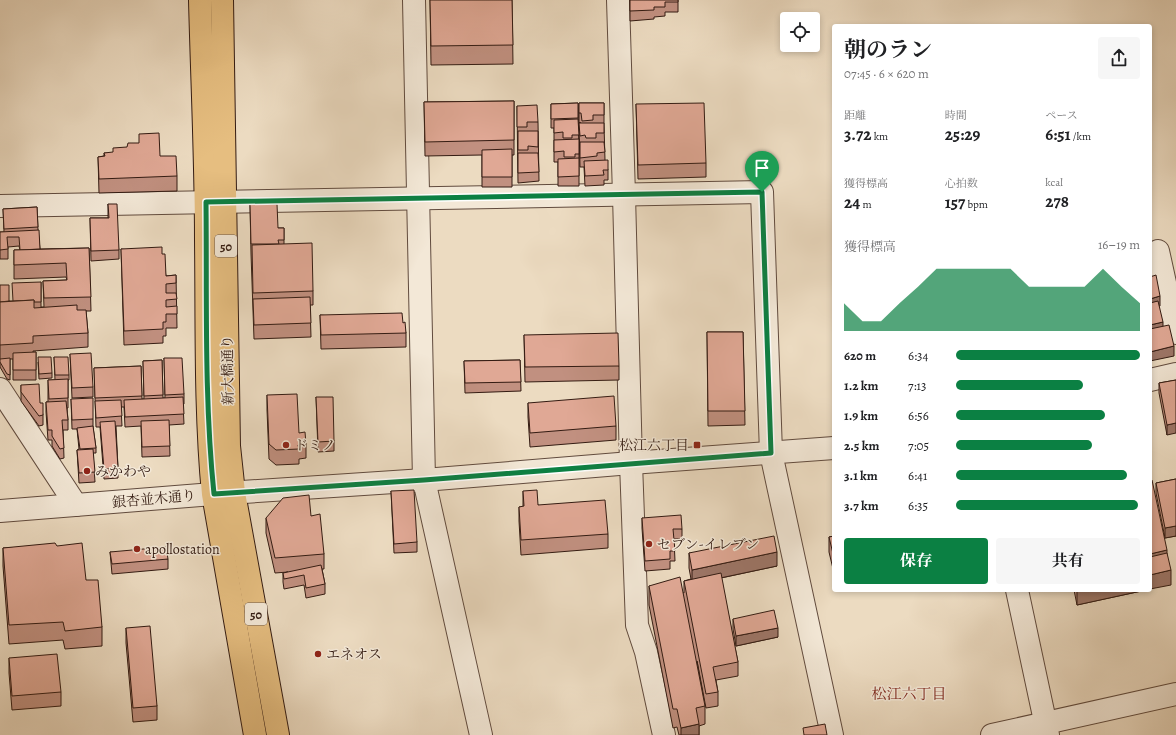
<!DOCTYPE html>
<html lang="ja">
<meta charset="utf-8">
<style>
:root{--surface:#fff;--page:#f6f6f6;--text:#202124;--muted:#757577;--accent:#0b8043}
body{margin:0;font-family:Alegreya,"Noto Serif JP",serif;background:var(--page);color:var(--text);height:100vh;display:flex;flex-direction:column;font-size:15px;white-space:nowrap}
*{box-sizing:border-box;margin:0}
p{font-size:13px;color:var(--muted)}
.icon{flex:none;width:22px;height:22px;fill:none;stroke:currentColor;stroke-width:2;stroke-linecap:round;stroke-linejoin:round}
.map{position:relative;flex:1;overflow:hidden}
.drawer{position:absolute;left:832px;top:24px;width:320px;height:568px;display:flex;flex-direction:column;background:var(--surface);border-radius:4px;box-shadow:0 2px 6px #0003}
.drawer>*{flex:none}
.controls{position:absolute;left:780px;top:12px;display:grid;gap:8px}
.controls a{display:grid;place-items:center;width:40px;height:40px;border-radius:4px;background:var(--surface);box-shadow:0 2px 6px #0003;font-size:20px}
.pin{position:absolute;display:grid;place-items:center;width:34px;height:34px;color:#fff;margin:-41px -17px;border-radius:50% 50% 50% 0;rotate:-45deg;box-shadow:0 0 4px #0007}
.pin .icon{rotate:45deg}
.round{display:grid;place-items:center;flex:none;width:42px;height:42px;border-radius:4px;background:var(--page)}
.headline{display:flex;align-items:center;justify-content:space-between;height:68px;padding:0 12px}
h1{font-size:22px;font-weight:700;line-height:30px}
.metrics{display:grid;grid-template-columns:repeat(3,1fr);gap:6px;height:68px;padding:4px 12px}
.metrics div{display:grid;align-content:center}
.metrics b{font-size:17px;font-weight:700}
.metrics small{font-size:11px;font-weight:400}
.metrics p{font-size:11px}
.chart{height:112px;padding:8px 12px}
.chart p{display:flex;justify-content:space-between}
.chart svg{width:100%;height:72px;margin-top:4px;fill:var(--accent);opacity:.7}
.action{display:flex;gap:8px;margin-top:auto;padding:8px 12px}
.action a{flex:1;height:46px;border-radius:4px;background:var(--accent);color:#fff;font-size:16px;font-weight:700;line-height:46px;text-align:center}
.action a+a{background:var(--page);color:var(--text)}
ul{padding:0 12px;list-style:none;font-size:13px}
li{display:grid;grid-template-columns:64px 48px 1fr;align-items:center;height:30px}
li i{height:10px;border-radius:5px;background:var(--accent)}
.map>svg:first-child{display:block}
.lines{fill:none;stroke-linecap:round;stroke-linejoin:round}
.minor-casing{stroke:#614b3e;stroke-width:24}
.major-casing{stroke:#331b12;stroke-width:24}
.minor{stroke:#f3e8d7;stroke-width:22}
.major{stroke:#e6be80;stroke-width:22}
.wall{fill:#c19080;stroke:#331b12}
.shaded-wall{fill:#9d7668;stroke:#331b12}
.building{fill:#e0a895;stroke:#331b12}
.route-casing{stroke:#fff;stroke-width:8}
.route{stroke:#0b8043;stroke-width:5}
.poi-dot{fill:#8f2418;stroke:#f3e8d7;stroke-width:1.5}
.labels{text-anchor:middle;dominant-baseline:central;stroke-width:3;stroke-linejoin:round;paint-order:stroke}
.shield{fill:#f3e8d7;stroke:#6d584d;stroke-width:1}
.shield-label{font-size:13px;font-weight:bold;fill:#331b12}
.street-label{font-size:14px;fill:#331b12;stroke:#f3e8d7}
.poi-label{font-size:14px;fill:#331b12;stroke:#f3e8d7;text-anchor:start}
.neighbourhood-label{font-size:15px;fill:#7a1f14;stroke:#f3e8d7}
</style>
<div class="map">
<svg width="1176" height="735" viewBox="0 0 1176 735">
<rect width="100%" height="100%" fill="#ecdbc1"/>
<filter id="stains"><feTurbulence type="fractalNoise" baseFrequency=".005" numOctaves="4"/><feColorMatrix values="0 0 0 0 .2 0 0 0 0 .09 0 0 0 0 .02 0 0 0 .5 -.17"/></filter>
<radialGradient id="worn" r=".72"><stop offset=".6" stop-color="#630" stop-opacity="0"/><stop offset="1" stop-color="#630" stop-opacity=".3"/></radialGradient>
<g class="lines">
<g class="minor-casing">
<g id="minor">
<path d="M414,0l10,480 57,255"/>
<path d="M618,0l6,195 7,268 6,162 9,27 18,83"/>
<path d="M0,206l762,-14 9,261 61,282"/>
<path d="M1158,251l18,82"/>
<path d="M1150,380l26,-6"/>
<path d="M0,389l76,116"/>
<path d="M0,511l213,-17 211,-14 207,-17 203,-15"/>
<path d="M1017,590l31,145"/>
<path d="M992,735l184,-41"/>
</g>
</g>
<g class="major-casing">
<g id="major">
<path d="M200,0c2,80 6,160 6,240 1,84 -1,170 7,254l42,241"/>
<path d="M222,0l7,446 5,47 44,242"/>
</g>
</g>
<use href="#minor" class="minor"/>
<use href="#major" class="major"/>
</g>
<g class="wall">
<path d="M430,0h82l1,64 -82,1z"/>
<path d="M630,0h48v12h-13v4l-11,1v2l-24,2z"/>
<path d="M514,101v54h-2v32h-30v-32l-57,1 -1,-54z"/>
<path d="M578,103l1,51v32h-21v-24h-4v-34h-3v-24z"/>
<path d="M579,103h25v22l1,35 3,10v10h-4v5l-19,1 -1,-19h-4l-1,-44h2h-2z"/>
<path d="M636,104l70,59v14l-68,2z"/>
<path d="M517,106l21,16 1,59 -21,2z"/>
<path d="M104,153l56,3 17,20v15l-78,2 -1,-36 6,-1z"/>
<path d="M108,204l11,46v9l-28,2 -1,-43h18z"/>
<path d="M250,204l28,24h6v16l29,47v14h-3l1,32 -57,2 -3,-85z"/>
<path d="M37,207l1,23 2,19 49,-1 2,63h-5l2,22v14l-55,4v1h3v28h-23v-21h-3v21l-3,-1 -7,-12v-82l9,16h4l28,-19v25h3l-1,-26 24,-1 -1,-3 -52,2v-29h6l-1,-4 -11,1v12h-8v-27h4l-1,-23z"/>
<path d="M121,249l41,5 4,22 10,-1 1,53h-11v8h-3v7l-39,2z"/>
<path d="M320,315l83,8 3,10v14l-85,2z"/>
<path d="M707,332h36l2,93 -37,1z"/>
<path d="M524,335l95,31v14l-94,2z"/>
<path d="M70,354l23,33v10l-21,1z"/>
<path d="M54,357l15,18v5h-1v28h-1l1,12v10h-5l1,28 -4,1 -8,-13v-6h-4l-2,-28v-10h2v-22h7z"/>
<path d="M164,358l20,36v10h-1l1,20 -15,1 1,31 -28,1 -1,-31 -16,1 -1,-20h-3l1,19h-6l2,42v10l-14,1 -4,-52h-4l-2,-59 47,-2 1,33h2l-1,-38 19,-1 1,38h2z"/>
<path d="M520,360l1,31 -56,2 -1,-32z"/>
<path d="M38,362l14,11v5l-13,1z"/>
<path d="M1176,380l-9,55 -8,-42v-10z"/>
<path d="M21,385l19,18 3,12v10l-4,1 -18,-25z"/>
<path d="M267,395l32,38 7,11v14l-7,1v5l-23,1 -7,-6 -2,-49z"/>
<path d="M316,397l18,44v10l-16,1z"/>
<path d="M71,399l22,20v8l3,21v5h-3l2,29 -16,1 -2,-33 2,-1 -2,-20h-5z"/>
<path d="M528,403l88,23v14l-86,7 -2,-30z"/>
<path d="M1176,479v57l-11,2 -9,-45v-10z"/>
<path d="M391,491l26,51v10l-23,1z"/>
<path d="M523,491l15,14 70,29v14l-87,7 -2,-34v-14h4z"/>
<path d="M311,516l13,38v15h-2l3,15v10l-19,4 -2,-13 -20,4 -1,-7v-9l5,-1 -13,1 -9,-40v-15z"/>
<path d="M642,518l40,11v10h-8l1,22h-5v8l-25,2 -3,-43z"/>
<path d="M834,536v37l-5,-21v-15z"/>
<path d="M57,546l29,34 16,47v19l-37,3 -2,-9 -54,4 -6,-78v-18z"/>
<path d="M110,552l58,7v10l-56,5z"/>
<path d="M689,553l88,13 -56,12 17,84v14l-22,4 2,12v14l-12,2 -9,-47 8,45v18l-6,2v9h-20l-2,-8 -4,1 -24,-123v-19l35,7v-12l7,-2 -2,-11z"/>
<path d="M1074,590h72l-69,15z"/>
<path d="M733,619l45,18 -42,9 -3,-17z"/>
<path d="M126,628l31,78v14l-24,2 -7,-79z"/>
<path d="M9,658l52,34v14l-49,4 -3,-37z"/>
</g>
<g class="shaded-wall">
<path d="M1160,296v10l-10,2v-9z"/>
<path d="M1163,322v10l-13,3v-10z"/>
<path d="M1174,346v10l-24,5v-9z"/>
<path d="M1176,423v10l-9,2v-10z"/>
<path d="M1176,526v10l-11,2v-10z"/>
<path d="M1167,550v14l-17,4v-14z"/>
<path d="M777,552v14l-85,18v-14z"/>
<path d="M1171,570v15l-21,4v-14z"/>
<path d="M1077,590h69l-69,15z"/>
<path d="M778,628v9l-42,9v-10z"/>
<path d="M699,724v11h-18v-7z"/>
</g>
<g class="building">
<path d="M430,0h82l1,45 -82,1z"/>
<path d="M630,0h48v2h-13v5h-11v3l-24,1z"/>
<path d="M514,101v39l-89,2 -1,-40z"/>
<path d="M578,103v15l-27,1v-15z"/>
<path d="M579,103h25v12h-11v5l-11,1 -1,-8h-2z"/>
<path d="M704,103l2,60 -68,2 -2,-61z"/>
<path d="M537,105l1,17h-11v5h-10v-21z"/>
<path d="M578,119l1,16h-7v3h-9v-6l-9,1v-13z"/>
<path d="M579,123h25v10h-8v5h-10l-1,-3 -5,1z"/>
<path d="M518,131h20v16l-10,-1v4h-10z"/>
<path d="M159,133l1,23h16l1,20 -78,3 -1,-22 7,-1 -1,-3 9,-1v-4l14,-1 1,-4h11v-9z"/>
<path d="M579,139v15h-4v3h-11v-6l-10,1v-12z"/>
<path d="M580,142h24l1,10 -8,1v3l-17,2z"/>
<path d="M512,149v28h-30v-27z"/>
<path d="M518,153h20l1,19 -21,1z"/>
<path d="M579,158v18l-21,1v-18z"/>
<path d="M608,160v10h-5l1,5 -19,1 -1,-15z"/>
<path d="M108,204h9l2,46 -28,1 -1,-33h19z"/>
<path d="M250,204h27l1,24h6v12h-6l1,4h-28z"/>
<path d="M37,207l1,20 -34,2 -1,-20z"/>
<path d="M39,230l1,19 -20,1 -1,-13h-12l1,12 -8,1v-18z"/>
<path d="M312,243l1,48 -60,2 -1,-48z"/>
<path d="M162,247v7h3l1,22 10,-1v8l-10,1v9h10l1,6 -11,1v7l11,-1v8h-11v8h-3v7l-39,2 -3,-82z"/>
<path d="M89,248l2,49 -47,1 -1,-17 24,-1 -1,-17 -52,2v-15z"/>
<path d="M1156,275l4,21 -10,3v-22z"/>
<path d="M41,282v20h-7v-2l-21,1 -1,-18z"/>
<path d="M0,285h9v16l-9,1z"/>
<path d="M310,297l1,26 -57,2 -1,-26z"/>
<path d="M34,300v8l43,-3v5h9l2,23 -55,3v7l-33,2v-43z"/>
<path d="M1158,301l5,21 -13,3v-22z"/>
<path d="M402,313l1,10 2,-1 1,11 -85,2 -1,-20z"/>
<path d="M1169,325l5,21 -24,6v-23z"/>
<path d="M707,332h36l2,79h-37z"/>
<path d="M618,333l1,33 -94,1 -1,-32z"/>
<path d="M36,352v18h-23v-17z"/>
<path d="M91,353l2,34 -21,1 -2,-34z"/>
<path d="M38,357h13l1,16 -13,1z"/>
<path d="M54,357h14l1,18h-14z"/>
<path d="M10,358v17l-3,-1 -7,-12v-3z"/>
<path d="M164,358h18l2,36 -19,1z"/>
<path d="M162,360l1,35 -19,1 -1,-35z"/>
<path d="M520,360l1,22 -56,1 -1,-22z"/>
<path d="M141,366l1,30 -47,2 -1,-30z"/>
<path d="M68,379v19l-19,1 -1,-19z"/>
<path d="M1176,380v43l-9,2 -8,-42z"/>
<path d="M39,384l1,19h3v12l-4,1 -18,-24v-7z"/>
<path d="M297,394l2,39 6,-1 1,12 -8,1 1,4 -23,1 -7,-6 -2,-49z"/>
<path d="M614,396l2,30 -86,7 -2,-30z"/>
<path d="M183,397l1,17 -59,3 -1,-17z"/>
<path d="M316,397h17l1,44 -16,1z"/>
<path d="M93,398v21l-21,1 -1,-21z"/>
<path d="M121,400l1,16 -26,2 -1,-17z"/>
<path d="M66,401l2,19h-6l2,28 -4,1 -8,-13v-6h-4l-2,-28z"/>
<path d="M169,420l1,26 -28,1 -1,-26z"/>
<path d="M115,421l3,47 -14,1 -4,-47z"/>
<path d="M93,426l3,22 -16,1 -3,-21z"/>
<path d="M93,449l2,23 -16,1 -2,-23z"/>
<path d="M1176,479v47l-11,2 -9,-45z"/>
<path d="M1152,480l15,70 -17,4v-73z"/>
<path d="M414,490l3,52 -23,2 -3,-53z"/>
<path d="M537,490l1,15 67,-5 3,34 -87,6 -2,-33 5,-1 -1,-15z"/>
<path d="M309,495l2,21 9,-2 4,40 -49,4 -9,-40 17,-20z"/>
<path d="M681,515l1,14h-9l2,22h-5v8l-25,2 -3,-43z"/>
<path d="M774,536l3,16 -85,18 -3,-17z"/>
<path d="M834,536v22l-5,-21z"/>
<path d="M55,543l2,3 25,-3 4,37h12l4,47 -37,4 -2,-9 -54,3 -6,-77z"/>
<path d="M166,547l2,12 -56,5 -2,-12z"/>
<path d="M1167,553l4,17 -21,5v-18z"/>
<path d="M321,565l4,19 -19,4 -2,-13 -20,4 -1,-6z"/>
<path d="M721,573l17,89 -25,5 5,25 -12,2 -22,-113z"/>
<path d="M680,577l25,129 -9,2 3,16 -18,4 -4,-19h-4l-24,-123z"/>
<path d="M774,610l4,18 -42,8 -3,-17z"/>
<path d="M150,626l7,80 -24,2 -7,-80z"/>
<path d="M57,654l4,38 -49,4 -3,-38z"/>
<path d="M825,724l2,11h-23l-1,-7z"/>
</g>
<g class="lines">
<g class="route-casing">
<path id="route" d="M762,192l9,261 -347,27 -210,14c-10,-97 -7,-195 -8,-292z"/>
</g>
<use href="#route" class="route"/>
</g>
<g class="poi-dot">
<circle cx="286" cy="445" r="4"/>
<rect x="693" y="441" width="8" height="8" rx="2"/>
<circle cx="87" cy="471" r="4"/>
<circle cx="649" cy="544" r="4"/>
<circle cx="137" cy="549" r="4"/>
<circle cx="318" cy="654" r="4"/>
</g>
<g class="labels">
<g class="shield">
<rect x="215" y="235" width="22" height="22" rx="3"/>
<rect x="245" y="603" width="22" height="22" rx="3"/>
</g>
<g class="shield-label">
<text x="226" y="246">50</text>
<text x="256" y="614">50</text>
</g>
<g class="street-label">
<text transform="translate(228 370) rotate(-91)">新大橋通り</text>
<text transform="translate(154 499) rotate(-5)">銀杏並木通り</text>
</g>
<g class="poi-label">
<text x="294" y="445">ドミノ</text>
<text x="689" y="445" text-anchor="end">松江六丁目</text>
<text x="95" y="471">みかわや</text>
<text x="657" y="544">セブン-イレブン</text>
<text x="145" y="549">apollostation</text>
<text x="326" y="654">エネオス</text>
</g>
<g class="neighbourhood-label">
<text x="909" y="694">松江六丁目</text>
</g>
</g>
<rect width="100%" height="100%" filter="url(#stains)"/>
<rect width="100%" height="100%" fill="url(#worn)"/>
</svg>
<div class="controls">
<a><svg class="icon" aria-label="locate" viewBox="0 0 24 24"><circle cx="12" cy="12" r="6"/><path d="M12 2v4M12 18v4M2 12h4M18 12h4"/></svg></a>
</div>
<div class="pin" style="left:762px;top:192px;background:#1e9e55"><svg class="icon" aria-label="arrive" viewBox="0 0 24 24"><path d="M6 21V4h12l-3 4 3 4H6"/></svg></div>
<section class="drawer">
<div class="headline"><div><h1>朝のラン</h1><p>07:45 · 6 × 620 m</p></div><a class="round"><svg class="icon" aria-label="share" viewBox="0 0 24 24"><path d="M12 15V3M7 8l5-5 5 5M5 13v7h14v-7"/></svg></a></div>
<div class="metrics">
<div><p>距離</p><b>3.72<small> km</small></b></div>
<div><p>時間</p><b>25:29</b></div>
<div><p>ペース</p><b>6:51<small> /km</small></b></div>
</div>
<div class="metrics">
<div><p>獲得標高</p><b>24<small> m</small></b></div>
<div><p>心拍数</p><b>157<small> bpm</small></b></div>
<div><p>kcal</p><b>278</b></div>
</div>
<div class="chart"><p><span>獲得標高</span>16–19 m</p>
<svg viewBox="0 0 160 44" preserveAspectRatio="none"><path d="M0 44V27L10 38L20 38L30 27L40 17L50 6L60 6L70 6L80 6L90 6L100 17L110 17L120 17L130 17L140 6L150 17L160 27V44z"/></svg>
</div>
<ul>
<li><b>620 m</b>6:34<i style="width:100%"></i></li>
<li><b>1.2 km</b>7:13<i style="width:69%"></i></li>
<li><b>1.9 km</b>6:56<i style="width:81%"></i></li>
<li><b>2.5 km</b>7:05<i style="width:74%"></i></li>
<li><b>3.1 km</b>6:41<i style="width:93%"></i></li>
<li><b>3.7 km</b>6:35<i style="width:99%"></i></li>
</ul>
<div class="action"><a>保存</a><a>共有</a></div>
</section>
</div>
